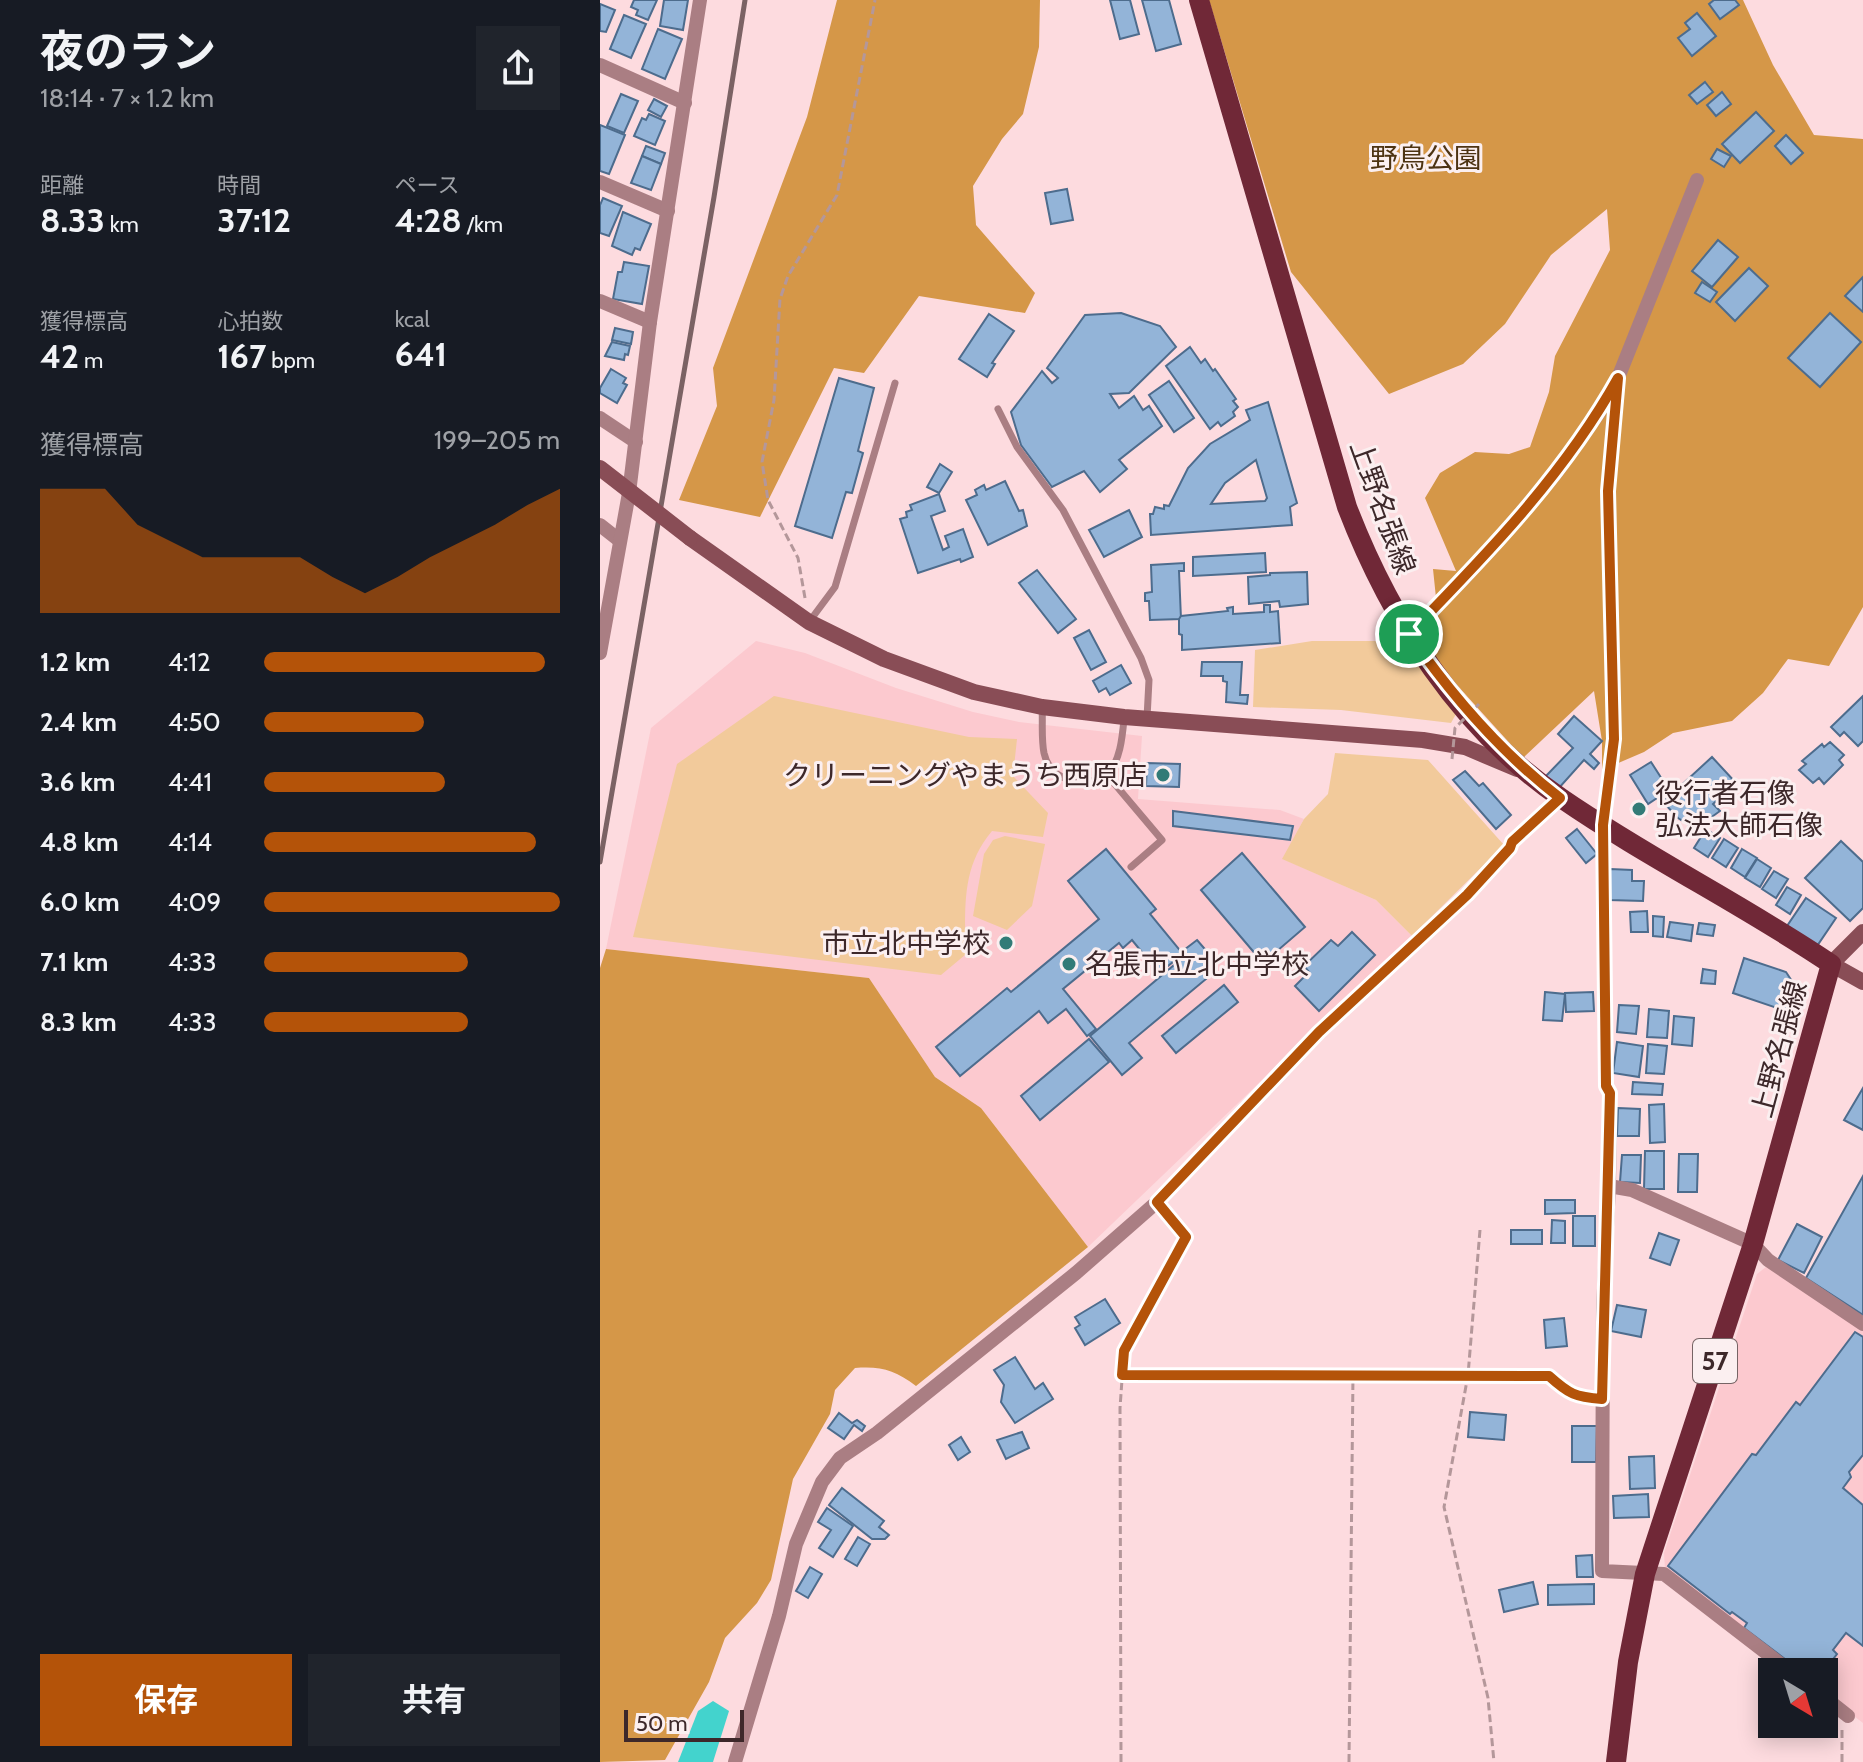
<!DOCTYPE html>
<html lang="ja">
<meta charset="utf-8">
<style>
:root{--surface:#171b24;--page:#20242c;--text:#f1f3f6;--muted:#9ea1a6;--accent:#b45309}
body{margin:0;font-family:Cabin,"Noto Sans JP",sans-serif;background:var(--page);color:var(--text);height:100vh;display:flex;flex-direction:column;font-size:30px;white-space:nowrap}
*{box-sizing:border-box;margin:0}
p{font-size:26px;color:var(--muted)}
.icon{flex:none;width:44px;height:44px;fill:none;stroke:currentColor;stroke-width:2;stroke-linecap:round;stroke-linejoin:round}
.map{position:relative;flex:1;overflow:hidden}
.drawer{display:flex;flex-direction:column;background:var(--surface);width:600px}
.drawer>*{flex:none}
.needle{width:52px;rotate:142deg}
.controls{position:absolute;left:1158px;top:1658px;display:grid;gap:16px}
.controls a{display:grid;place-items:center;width:80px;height:80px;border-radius:0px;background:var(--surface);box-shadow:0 4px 20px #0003;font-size:40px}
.scale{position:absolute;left:24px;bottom:20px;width:120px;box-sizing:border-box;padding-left:8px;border:4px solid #3d282a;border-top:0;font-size:22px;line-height:28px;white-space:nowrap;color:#3d282a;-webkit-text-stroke:6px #fbeff0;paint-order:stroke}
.pin{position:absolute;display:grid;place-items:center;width:68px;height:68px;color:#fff;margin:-34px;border:4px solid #fff;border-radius:50%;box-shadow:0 2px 8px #0007}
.round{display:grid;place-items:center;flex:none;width:84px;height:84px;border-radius:0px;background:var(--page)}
.headline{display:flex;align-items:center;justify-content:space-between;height:136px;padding:0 40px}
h1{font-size:44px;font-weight:700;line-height:60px}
.stats{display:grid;grid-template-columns:repeat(3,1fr);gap:12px;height:136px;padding:8px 40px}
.stats div{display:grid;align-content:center}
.stats b{font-size:34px;font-weight:700}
.stats small{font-size:22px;font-weight:400}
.stats p{font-size:22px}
.chart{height:224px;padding:16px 40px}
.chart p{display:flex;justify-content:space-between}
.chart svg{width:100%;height:144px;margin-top:8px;fill:var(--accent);opacity:.7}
.action{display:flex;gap:16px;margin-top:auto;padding:16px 40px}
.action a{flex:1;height:92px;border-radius:0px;background:var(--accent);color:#fff;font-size:32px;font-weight:700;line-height:92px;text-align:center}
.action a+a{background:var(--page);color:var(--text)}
ul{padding:0 40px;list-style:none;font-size:26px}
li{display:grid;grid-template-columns:128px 96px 1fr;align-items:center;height:60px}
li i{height:20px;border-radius:10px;background:var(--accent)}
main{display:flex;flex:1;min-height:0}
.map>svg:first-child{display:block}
.built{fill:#fcc9cf}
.green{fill:#f2ca9b}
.forest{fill:#d59748}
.water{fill:#43d3cd}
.building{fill:#93b4d8;stroke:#4d6c8d;stroke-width:2;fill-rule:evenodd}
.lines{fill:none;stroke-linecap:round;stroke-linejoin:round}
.path{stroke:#b4979a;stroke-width:3;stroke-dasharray:8 4;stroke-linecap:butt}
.lane{stroke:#aa7e83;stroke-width:7}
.street{stroke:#aa7e83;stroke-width:14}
.secondary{stroke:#894d56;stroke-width:16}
.primary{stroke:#702837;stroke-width:20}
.rail{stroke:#7b6264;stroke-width:5}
.path-bridge{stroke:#b4979a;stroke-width:3;stroke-dasharray:8 4;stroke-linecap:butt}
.secondary-bridge{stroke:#894d56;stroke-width:16}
.route-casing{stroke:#fff;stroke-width:16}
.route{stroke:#b45309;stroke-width:10}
.poi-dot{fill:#327b77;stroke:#fbeff0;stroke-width:3}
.labels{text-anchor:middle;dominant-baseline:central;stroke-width:6;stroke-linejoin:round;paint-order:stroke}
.shield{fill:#fbeff0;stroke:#766465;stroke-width:2}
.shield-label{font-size:26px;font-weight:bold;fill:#3d282a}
.park-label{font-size:28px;fill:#4d3312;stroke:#fbeff0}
.street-label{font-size:28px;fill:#3d282a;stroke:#fbeff0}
.poi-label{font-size:28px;fill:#3d282a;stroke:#fbeff0;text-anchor:end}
</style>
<main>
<section class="drawer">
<div class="headline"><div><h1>夜のラン</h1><p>18:14 · 7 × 1.2 km</p></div><a class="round"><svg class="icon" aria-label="share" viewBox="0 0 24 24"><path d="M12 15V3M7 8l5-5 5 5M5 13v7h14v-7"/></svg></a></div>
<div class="stats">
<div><p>距離</p><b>8.33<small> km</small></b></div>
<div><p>時間</p><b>37:12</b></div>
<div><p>ペース</p><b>4:28<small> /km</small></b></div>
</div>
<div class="stats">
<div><p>獲得標高</p><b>42<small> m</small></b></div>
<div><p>心拍数</p><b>167<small> bpm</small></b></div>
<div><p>kcal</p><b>641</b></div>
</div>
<div class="chart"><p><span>獲得標高</span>199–205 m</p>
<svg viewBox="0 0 160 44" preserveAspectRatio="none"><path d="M0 44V6L10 6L20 6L30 17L40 22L50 27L60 27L70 27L80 27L90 33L100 38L110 33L120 27L130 22L140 17L150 11L160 6V44z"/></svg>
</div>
<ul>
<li><b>1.2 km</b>4:12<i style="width:95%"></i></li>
<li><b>2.4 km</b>4:50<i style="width:54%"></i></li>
<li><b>3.6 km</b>4:41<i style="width:61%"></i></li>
<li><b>4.8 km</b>4:14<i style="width:92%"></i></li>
<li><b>6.0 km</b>4:09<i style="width:100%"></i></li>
<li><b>7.1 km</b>4:33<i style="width:69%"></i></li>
<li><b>8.3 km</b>4:33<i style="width:69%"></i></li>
</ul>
<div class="action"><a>保存</a><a>共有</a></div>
</section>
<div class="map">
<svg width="1263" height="1762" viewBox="0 0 1263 1762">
<rect width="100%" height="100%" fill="#fddbdf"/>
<g class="built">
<path d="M156,641l49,12 91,35 77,24 46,10 123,14 -4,63 142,11 24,9 -21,40 93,41 36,36 -324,311 -107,-139 -46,-31 -66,-99 -263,-29 45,-221z"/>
<path d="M1166,1267l97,63v393l-39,-30v-21h-27l-132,-102 -1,-17 93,-279z"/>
</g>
<g class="green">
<path d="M712,641h88l56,73 -5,9 -110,-13 -88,-3 2,-57z"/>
<path d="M174,696l195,41 48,2 -4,37 35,37 -5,24 -51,-6c-32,38 -26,78 -27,124l-24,20 -308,-38 44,-173z"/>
<path d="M735,753l93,7 76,85 -92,91 -36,-36 -94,-41 22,-40 24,-25z"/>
<path d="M405,836l40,8 -13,62 -25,24 -34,-14 11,-62 9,-14z"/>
</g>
<g class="forest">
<path d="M237,0h203l-1,47 -16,67 -21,25 -29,47 3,39 59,68 -10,20 -106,-17 -55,77 -30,-5 -74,149 -81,-17 38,-94 -4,-38 94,-251z"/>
<path d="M609,0h534l30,65 41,70 49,4v468l-34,59 -41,-7 -25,34 -31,28 -59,12 -29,19 -42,18v-29l-8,-50 -71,67 -87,-96 -12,-24 14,-21 -5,-48 23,2 -31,-73 15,-25 35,-21 34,2 21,-7 19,-55 6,-36 55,-106 -3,-41 -56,46 -46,69 -42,40 -74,30 -98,-122z"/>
<path d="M6,949l263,29 66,99 46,31 107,139 -172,139c-21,-16 -35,-20 -61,-18l-20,22 -5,24 -37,65 -22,101 -14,23 -32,35 -16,44 -44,78 -65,2v-794z"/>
</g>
<path class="water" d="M113,1701l16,10 -16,51h-35l20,-51z"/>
<g class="building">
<path d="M34,0h23l-9,20 -12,-5 2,-5 -7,-3z"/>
<path d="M64,0h24l-5,30 -23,-4z"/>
<path d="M510,0h20l9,34 -19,5z"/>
<path d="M542,0h27l12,44 -25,7z"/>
<path d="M1114,0h21l4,5 -19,14 -11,-15z"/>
<path d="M0,4l15,6 -9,22 -6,-1z"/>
<path d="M1097,13l19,23 -24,20 -14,-18 12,-9 -5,-6z"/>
<path d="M24,15l22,9 -15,34 -21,-9z"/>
<path d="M58,29l24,10 -17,40 -23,-10z"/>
<path d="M1105,82l8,10 -16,12 -8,-9z"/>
<path d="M1122,92l9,12 -15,12 -9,-11z"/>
<path d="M21,94l17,7 -14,32 -17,-7z"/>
<path d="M54,99l13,7 -6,11 -13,-7z"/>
<path d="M1156,112l18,19 -34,32 -18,-19z"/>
<path d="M49,114l16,7 -10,24 -21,-9 8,-18 4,2z"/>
<path d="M0,125l25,10 -16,39 -9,-3z"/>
<path d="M1186,135l17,18 -12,11 -16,-18z"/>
<path d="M46,146l19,7 -4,11 -19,-8z"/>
<path d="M1117,149l14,7 -7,11 -13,-8z"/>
<path d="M42,156l19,8 -10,26 -20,-7z"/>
<path d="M467,189l6,31 -22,4 -6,-31z"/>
<path d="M3,198l19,8 -13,30 -9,-3v-28z"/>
<path d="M23,212l28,12 -11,26 -5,-2 -3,7 -20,-9z"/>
<path d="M1118,240l20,17 -26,30 -20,-16z"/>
<path d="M24,262l25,4 -7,38 -29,-5 5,-27h4z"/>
<path d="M1149,268l19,18 -33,35 -19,-19z"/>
<path d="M1263,277v35l-18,-16z"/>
<path d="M1102,282l15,10 -7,10 -15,-9z"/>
<path d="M521,313l39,13 16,21 -47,46 -19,1 9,14 15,-12 9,14 6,-4 13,20 -43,34 8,9 -27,23 -16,-21 -32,16 -31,-42 -10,-33 31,-41 10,12 6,-5 -11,-10 38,-53z"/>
<path d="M1230,313l31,29 -41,45 -32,-29z"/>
<path d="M389,314l25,17 -22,32 3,1 -8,13 -28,-18z"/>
<path d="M15,328l18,4 -2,12 -19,-4z"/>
<path d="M12,342l18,4 -2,9 -3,-1 -1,6 -19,-4z"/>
<path d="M590,347l11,16 4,-4 8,12 2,-2 21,30 -3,2 5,6 -5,5 2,4 -14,10 -3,-4 -8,7 -44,-63z"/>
<path d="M11,369l15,9 -3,5 4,2 -10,18 -17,-10v-5z"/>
<path d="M239,378l35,10 -16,63 5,2 -11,40 -6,-1 -14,46 -37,-12z"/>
<path d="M569,381l25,37 -20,14 -25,-37z"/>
<path d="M668,402l29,101 -7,4 2,18 -141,10 -1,-21h3l2,-7 9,2v-4l5,1 19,-38 22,-24 40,-24 -4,-10zM656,460l11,38 -2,3 -54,3 14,-21z"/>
<path d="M340,464l12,8 -13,21 -12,-6z"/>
<path d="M405,481l14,30 4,-1 4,16 -39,19 -22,-45 11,-5 -2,-5 9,-5 2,5z"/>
<path d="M339,494l6,17 -14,5 12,34 6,-3 -4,-11 18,-7 10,28 -12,5 -1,-3 -42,14 -18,-54 7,-2 -1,-5 6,-2 -2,-5z"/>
<path d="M529,510l13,27 -38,20 -15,-27z"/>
<path d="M665,553l1,19 -73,4v-19z"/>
<path d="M584,563v8h-5l2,48 -31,1 -1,-19h-4v-8l7,-1 -1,-27z"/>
<path d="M437,570l39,49 -18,14 -39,-50z"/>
<path d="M707,572l1,32 -28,3 -1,-6 -30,3 -1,-27 22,-2v-2z"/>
<path d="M664,605h6v7l8,-1 2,32 -98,7v-15l-3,-1v-15l2,-3 47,-5 -1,-3 6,-1v7l31,-2z"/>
<path d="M489,630l17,32 -15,8 -17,-32z"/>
<path d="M602,662h40l-2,33h8l-1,9 -21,-2 1,-20 -4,-1v-5h-22z"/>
<path d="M521,665l10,18 -21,12 -4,-7 -7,4 -6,-11z"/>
<path d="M1263,696v45l-5,5 -14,-14 -4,4 -9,-9z"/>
<path d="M974,716l28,25 -12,13 9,9 -5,6 -10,-9 -26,29 -13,-12 28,-29 -15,-14z"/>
<path d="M1230,742l14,13 -5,5 4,5 -19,19 -5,-6 -6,5 -14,-13 7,-6 -4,-3 20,-17 2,3z"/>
<path d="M1112,757l24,26 -23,21 7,7 -25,18 -17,-11 -15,-16z"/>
<path d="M1051,762l18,28 -21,14 -18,-29z"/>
<path d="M547,763l33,1 -1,23 -33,-1z"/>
<path d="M865,771l14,15 4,-3 28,32 -15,14 -43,-49z"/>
<path d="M573,811l120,15 -3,14 -117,-14z"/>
<path d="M977,829l20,25 -11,9 -20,-25z"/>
<path d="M1106,829l14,9 -12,19 -14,-9z"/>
<path d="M1124,839l14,9 -12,19 -14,-9z"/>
<path d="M1241,841l22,21v46l-13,13 -45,-43z"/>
<path d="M506,849l50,60 -6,5 33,40 -24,19 -27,-33 -9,8 -4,-5 -56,46 33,40 -9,7 -21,-27 -18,14 -9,-12 -79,65 -24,-29 71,-59 4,4 88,-73 -31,-38z"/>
<path d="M1142,849l15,9 -12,19 -14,-9z"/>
<path d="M642,853l63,74 -42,36 -62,-73z"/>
<path d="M1157,859l14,9 -11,19 -15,-9z"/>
<path d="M1010,869l22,1v11h12l-1,20 -34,-1z"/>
<path d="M1174,871l14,8 -12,19 -14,-9z"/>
<path d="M1187,887l14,8 -11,19 -14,-9z"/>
<path d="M1206,898l30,20 -19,28 -30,-20z"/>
<path d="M1047,911l1,21h-17l-1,-20z"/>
<path d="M1053,916l11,1 -1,20 -10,-1z"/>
<path d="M1070,922l23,3 -2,16 -24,-4z"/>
<path d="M1099,923l16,2 -2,11 -16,-2z"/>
<path d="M752,932l23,23 -56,56 -24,-25 14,-14 -5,-6 27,-26 7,6z"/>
<path d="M597,940l20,23 -9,7 4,4 -83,69 13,15 -20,17 -32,-39 97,-82 -3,-4z"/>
<path d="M1144,958l42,14 11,17 -8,23 -56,-19z"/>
<path d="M1103,969l13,2 -1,13 -14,-1z"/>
<path d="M624,985l14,17 -62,51 -14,-17z"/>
<path d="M945,992l20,2 -3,27 -19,-1z"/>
<path d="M993,992l1,19 -28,1 -1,-19z"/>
<path d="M1019,1005l20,1 -3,28 -19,-2z"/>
<path d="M1049,1009l20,2 -2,27 -20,-1z"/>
<path d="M1074,1016l20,2 -2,28 -20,-2z"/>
<path d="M489,1039l20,23 -69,58 -19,-24z"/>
<path d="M1017,1042l26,4 -4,31 -26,-4z"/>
<path d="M1048,1044l19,2 -3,28 -18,-1z"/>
<path d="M1033,1082l30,2 -1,11 -30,-1z"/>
<path d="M1263,1088v42l-19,-10z"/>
<path d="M1064,1104l1,38 -15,1 -1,-38z"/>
<path d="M1018,1108l22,1 -1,27h-22z"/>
<path d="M1045,1151h19v38h-20z"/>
<path d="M1079,1154h19l-1,38h-19z"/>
<path d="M1022,1155h19l-1,28 -20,-1z"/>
<path d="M1263,1176v139l-57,-37z"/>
<path d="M945,1200h30v13l-30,1z"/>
<rect x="973" y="1216" width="22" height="30"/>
<path d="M952,1220l13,1v22h-14z"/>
<path d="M1197,1224l25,13 -18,36 -26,-13z"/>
<rect x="911" y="1230" width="31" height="14"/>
<path d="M1059,1233l20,7 -9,25 -20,-7z"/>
<path d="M505,1299l15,24 -35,22 -10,-17 5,-3 -5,-8z"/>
<path d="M1017,1305l29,5 -5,27 -30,-6z"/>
<path d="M964,1318l3,28 -21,2 -2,-28z"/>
<path d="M1255,1332l8,5v118l-14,17 2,5 -8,11 20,17v141l-17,-13 -13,17 4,4 -10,13 -5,-3 -6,8h-14l-58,-44 3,-5 -15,-11 -2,2 -62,-48 84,-112 4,1 40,-53 4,3z"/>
<path d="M415,1357l20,32 8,-6 10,16 -38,24 -14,-21 3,-17 -10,-15z"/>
<path d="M870,1412l36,3 -2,25 -36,-3z"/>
<path d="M239,1413l13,10 5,-3 8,6 -3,5 -8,-6 -10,14 -16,-11z"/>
<path d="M972,1426h25l-1,36h-24z"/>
<path d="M422,1432l7,16 -23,11 -9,-19z"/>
<path d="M361,1437l9,15 -12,8 -9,-15z"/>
<path d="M1054,1456l1,32 -25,1 -1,-32z"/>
<path d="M242,1488l42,33 -5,6 10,8 -4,4h-13l-43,-34z"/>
<path d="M1048,1494l1,23 -35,1 -1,-22z"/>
<path d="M227,1508l26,18 -20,31 -14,-9 12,-18 -13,-8z"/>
<path d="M258,1537l12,7 -13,22 -12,-7z"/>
<path d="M992,1555l1,22h-16l-1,-21z"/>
<path d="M210,1567l12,7 -14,24 -12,-7z"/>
<path d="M933,1582l5,22 -34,8 -5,-22z"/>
<path d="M994,1584v20l-46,1v-20z"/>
</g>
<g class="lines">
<g class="path">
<path d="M205,598l-7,-40 -30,-58 -6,-38 12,-62 6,-101 8,-23 49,-81 38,-195"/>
<path d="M1006,805l8,-66 -6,-248 6,-73"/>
<path d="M880,1230l-12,145 -24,132 44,191 6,64"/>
<path d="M522,1375l427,1c12,11 21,21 38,22"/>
<path d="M521,1762l-1,-354 4,-57 62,-114 -20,-24"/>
<path d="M749,1762l4,-387"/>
<path d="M1242,1762v-32"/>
</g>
<g class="lane">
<path d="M398,409l19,38 46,63 78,148 8,22 -2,38"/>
<path d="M209,622l26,-35 60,-204"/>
<path d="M442,707c1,15 -1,31 2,46 7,30 40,34 64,23 12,-18 14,-35 16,-57"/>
<path d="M508,776l54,64 -31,27"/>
</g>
<g class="street">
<path d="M0,65l85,38"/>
<path d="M0,182l68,29"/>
<path d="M0,301l50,21"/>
<path d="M0,418l36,24"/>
<path d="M0,525l19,15"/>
<path d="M809,634l57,-58 90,-103 42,-59 20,-36 79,-198"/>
<path d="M0,653l29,-160 21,-171 50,-322"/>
<path d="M1003,825l3,261 4,7 -1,93 -6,123 -1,262 62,3 127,98"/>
<path d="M1009,1186l23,4 121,54 15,16 95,64"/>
<path d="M1224,1697l24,19"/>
<path d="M135,1762l44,-146 17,-72 26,-62 18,-24 37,-25 199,-160 81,-71 162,-170 148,-137 43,-47 2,-6 48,-44"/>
</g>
<g class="secondary">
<path d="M90,538l119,84 75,37 90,33 68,15 82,10 299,23 42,7 52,22"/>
<path d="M1263,932l-32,32 32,18"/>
</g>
<path class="primary" d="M599,0l148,507c43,112 113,222 214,291 87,60 183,107 270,166l-78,280 -108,330 -17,88 -12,100"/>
<path class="rail" d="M0,862l114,-665 31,-197"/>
<path class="path-bridge" d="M852,759l3,-31 24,-24"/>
<path class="secondary-bridge" d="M0,468l90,70"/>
</g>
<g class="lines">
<g class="route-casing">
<path id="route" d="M1018,378l-10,113 6,248 -11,86 3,261 4,7 -8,306c-27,-2 -33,-5 -53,-23l-427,-1 2,-24 62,-114 -29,-35 162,-170 148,-137 43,-47 2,-6 48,-44c-60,-46 -108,-102 -151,-164 77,-79 155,-159 209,-256z"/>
</g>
<use href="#route" class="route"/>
</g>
<g class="poi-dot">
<circle cx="563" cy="775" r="8"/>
<circle cx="1039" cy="809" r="8"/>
<circle cx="406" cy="943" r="8"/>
<circle cx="469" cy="964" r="8"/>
</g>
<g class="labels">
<rect class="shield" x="1093" y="1339" width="44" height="44" rx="6"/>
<g class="shield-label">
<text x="1115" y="1361">57</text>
</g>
<g class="park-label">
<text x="826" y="158">野鳥公園</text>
</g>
<g class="street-label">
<text transform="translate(783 507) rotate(70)">上野名張線</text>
<text transform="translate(1179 1049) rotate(-75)">上野名張線</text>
</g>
<g class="poi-label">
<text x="547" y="775">クリーニングやまうち西原店</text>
<text x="1055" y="793" text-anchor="start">役行者石像<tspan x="1055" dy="32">弘法大師石像</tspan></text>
<text x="390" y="943">市立北中学校</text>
<text x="485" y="964" text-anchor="start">名張市立北中学校</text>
</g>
</g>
</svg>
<div class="controls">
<a><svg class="needle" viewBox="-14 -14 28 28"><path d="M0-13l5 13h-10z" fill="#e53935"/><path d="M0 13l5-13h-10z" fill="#9ea1a6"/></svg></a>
</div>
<div class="scale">50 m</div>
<div class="pin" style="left:809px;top:634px;background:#1e9e55"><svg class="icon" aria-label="arrive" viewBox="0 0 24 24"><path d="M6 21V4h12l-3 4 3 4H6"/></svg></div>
</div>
</main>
